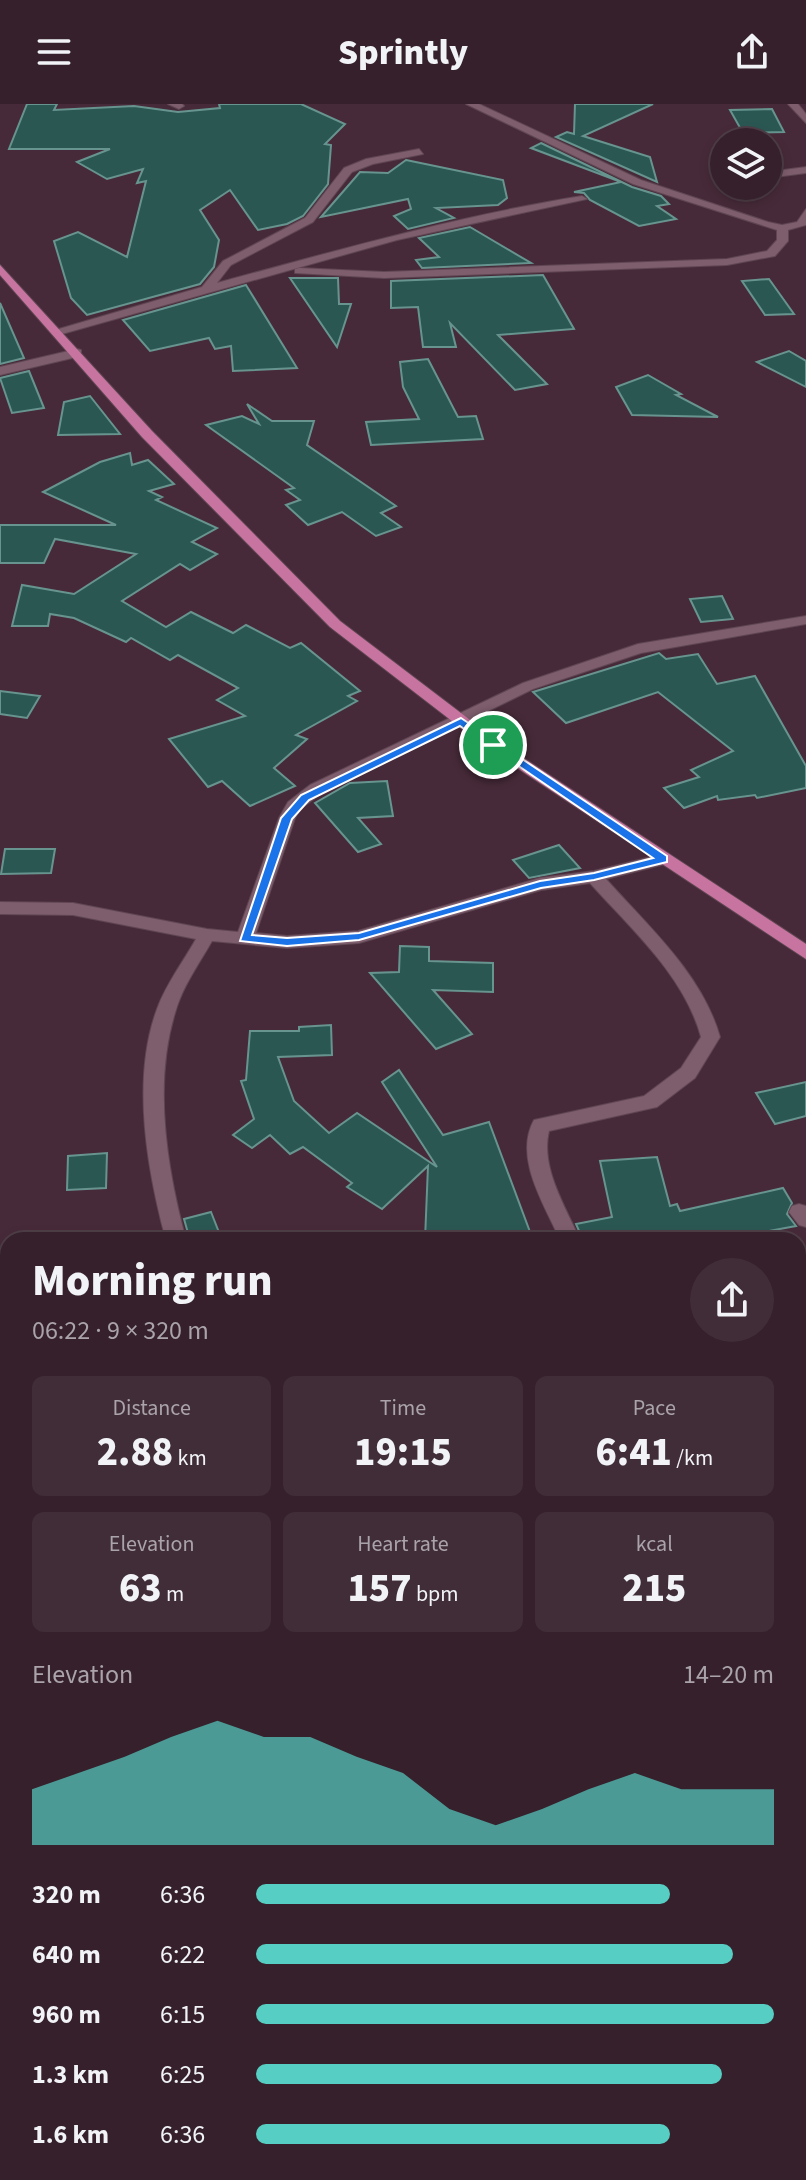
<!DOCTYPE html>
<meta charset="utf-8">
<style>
:root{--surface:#35202b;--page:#402d37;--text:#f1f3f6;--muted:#aaa3a9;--line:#4f3e47;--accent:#56cec3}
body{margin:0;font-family:"Source Sans 3",sans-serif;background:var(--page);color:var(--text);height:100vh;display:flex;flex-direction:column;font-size:30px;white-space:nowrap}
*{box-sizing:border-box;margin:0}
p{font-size:26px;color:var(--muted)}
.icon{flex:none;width:44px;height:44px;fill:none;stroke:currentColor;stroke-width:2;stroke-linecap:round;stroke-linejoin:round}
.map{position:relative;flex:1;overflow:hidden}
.side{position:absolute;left:0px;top:1128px;width:806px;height:948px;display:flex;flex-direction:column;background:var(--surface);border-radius:24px 24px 0 0;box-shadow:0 4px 12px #0003,0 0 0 2px var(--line)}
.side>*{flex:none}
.fabs{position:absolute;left:710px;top:24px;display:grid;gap:16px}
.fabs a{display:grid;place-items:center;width:72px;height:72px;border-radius:50%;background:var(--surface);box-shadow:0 4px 12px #0003,0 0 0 2px var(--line);font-size:40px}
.pin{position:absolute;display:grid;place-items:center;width:68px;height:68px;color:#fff;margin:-34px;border:4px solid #fff;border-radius:50%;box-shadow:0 2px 8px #0007}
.round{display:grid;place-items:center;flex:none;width:84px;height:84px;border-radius:42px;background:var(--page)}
.headline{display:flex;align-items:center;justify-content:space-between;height:136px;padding:0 32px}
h1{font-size:44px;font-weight:800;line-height:60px}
.metrics{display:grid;grid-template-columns:repeat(3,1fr);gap:12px;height:136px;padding:8px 32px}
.metrics div{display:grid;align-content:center;border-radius:12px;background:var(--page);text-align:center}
.metrics b{font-size:40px;font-weight:800}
.metrics small{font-size:22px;font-weight:400}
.metrics p{font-size:22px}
.chart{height:224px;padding:16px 32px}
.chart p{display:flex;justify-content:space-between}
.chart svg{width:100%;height:144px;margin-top:8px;fill:var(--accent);opacity:.7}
ul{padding:0 32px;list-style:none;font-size:26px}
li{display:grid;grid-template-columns:128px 96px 1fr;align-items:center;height:60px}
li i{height:20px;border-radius:10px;background:var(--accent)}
header{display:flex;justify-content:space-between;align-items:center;height:104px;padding:0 32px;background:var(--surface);font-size:36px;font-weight:800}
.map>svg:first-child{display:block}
.building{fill:#2b5753;stroke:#67948f;stroke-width:2}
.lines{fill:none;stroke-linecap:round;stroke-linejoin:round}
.minor-casing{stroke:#5f4652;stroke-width:2}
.major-casing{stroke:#5f4652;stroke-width:2}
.minor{fill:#7e5d6d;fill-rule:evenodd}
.major{fill:#c874a0;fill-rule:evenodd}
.route{fill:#1a73e8;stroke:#fff;stroke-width:2;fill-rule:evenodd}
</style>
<header><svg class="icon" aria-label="menu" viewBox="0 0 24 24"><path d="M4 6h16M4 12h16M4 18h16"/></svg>Sprintly<svg class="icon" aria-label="share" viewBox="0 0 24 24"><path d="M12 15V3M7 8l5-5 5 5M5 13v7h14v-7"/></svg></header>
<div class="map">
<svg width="806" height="2076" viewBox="0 0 806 2076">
<rect width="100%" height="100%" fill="#472a39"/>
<g class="building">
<path d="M27,0h30l-3,6 80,-4 44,6 42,-4 -1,-4h82l44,20 -20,20 6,1 -3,39 -25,32 -16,8 -29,6 -28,-40 -30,20 19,30 -5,27 -14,17 -113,31 -16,-17 -17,-57 24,-9 49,25 19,-76 -9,2 6,-14 -36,10 -30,-17 33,-13h-101z"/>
<path d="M575,0h78l-70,32 67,21 7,25 -101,-45 11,-5 7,2z"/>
<path d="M772,5l12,23 -41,1 -13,-23z"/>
<path d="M541,39l91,44 29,9 8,8 -12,2 19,13 -37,7 -49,-26 -6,-7 -10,-1 47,-10 -90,-34z"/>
<path d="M406,56l97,20 4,18 -9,7 -62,3 18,10 -46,11 -14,-13 17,-7 -3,-10 -87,18 39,-45 28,1z"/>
<path d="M470,123l61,36 -109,5 -6,-8 23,-3 -20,-19z"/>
<path d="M543,171l31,54 -76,6 49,49 -32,6 -65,-67 6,24h-33l-5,-40 -27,1v-27z"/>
<path d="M290,174h48l1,26h12l-14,43z"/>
<path d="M769,175l25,35 -29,1 -23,-34z"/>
<path d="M246,181l51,83 -64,3 -2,-25 -16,3 -6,-11 -59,13 -27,-31z"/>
<path d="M0,199l24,55 -24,6z"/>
<path d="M789,247l17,10v26l-49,-25z"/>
<path d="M428,255l30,58 18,-1 7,23 -112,6 -5,-23 53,-3 -16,-32 -3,-25z"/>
<path d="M29,267l15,37 -32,5 -12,-35z"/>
<path d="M648,271l33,19 -5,1 42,22 -86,-2 -16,-28z"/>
<path d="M90,292l30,38 -62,1 6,-33z"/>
<path d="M247,300l25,17h42l-7,24 89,61 -15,7 20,14 -25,9 -34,-24 -34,13 -22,-20 14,-5 -14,-10 8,-2 -88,-63 36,-9 17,8z"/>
<path d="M130,349l2,12 16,-5 26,24 -25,7 13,6 -6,3 61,28 -25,14 25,12 -27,16 -10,-6 -58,37 44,26 25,-15 42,21 13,-8 44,23 11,-5 59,48 -12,5 9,5 -61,34 11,4 -33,29 21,18 -45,20 -28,-25 -14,6 -39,-48 76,-23 -28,-16 21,-12 -60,-33 -8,5 -39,-22 -5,4 -52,-24 -24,-4 -2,12h-36l10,-41 52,9 62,-40 -81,-15 -11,24h-44v-38h116l-73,-33 57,-30z"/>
<path d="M722,492l11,23 -32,3 -11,-23z"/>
<path d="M659,549l7,6 32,-5 19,30 38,-8 51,90v22l-49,10 -2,-3 -37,5 -1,-4 -33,12 -20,-20 35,-11 -8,-7 42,-19 -75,-59 -92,31 -33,-31z"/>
<path d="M0,587l40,5 -13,22 -27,-4z"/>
<path d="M387,677l6,35 -35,2 23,26 -23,8 -43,-49 35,-20z"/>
<path d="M559,741l21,23 -51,10 -16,-18z"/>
<path d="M5,745h50l-4,24 -50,1z"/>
<path d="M400,842l29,1v14l64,2v29l-60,-2 39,44 -36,15 -66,-76 29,-1z"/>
<path d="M331,921l1,30 -54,2 16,44 35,32 28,-20 80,54 -55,-85 17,-12 44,65 46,-13 44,118h-108l3,-74 -46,43 -35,-22 5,-4 -49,-36 -13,7 -20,-19 -18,13 -19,-13 21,-16 -13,-38 5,-1 4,-49h49v-4z"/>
<path d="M806,978v34l-31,8 -19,-31z"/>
<path d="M107,1049l-1,35 -39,2 1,-34z"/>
<path d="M657,1053l13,49 7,-2 3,7 103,-23 9,15 -5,11 9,12 -75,14h-19l-2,-5 -23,5h-94l-7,-16 36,-7 -12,-56z"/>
<path d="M211,1108l11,28h-32l-6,-21z"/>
</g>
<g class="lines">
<g class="minor-casing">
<g id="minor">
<path d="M168,0h14l2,2 -5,3z"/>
<path d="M466,0h13l162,76 127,42 14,3 15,-3 9,-13v16l-18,5v11l-13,15 -48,9 -343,13 -89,-5v-4l4,-1 85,4 343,-13 40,-8 10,-11v-10l-144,-46z"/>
<path d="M788,0h10l8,10v9z"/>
<path d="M419,45l4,5 -50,10 -21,8 -39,50 -82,43 -14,18c121,-33 241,-67 365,-87l5,3 -190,41 -335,94 -10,-3 150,-44 21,-26 82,-43 39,-50 22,-9z"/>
<path d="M806,63v6l-38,5v-6z"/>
<path d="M77,245l4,1v6l-81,19v-8z"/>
<path d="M806,512v8l-165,29 -108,36 -211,104 -22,16 -5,9 -39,115 31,3 71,-5 182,-53 54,-7 69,-17 6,1 3,4 -3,4 -63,16c43,48 96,95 114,158l-25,41 -38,29 -108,24c-9,37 17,76 31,109h-20c-15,-35 -47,-82 -26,-120l110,-24 37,-28 20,-31c-17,-62 -70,-108 -111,-154l-49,7 -182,53 -72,5 -75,-7c-13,23 -30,46 -37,72 -22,72 -8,156 11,227h-20c-19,-70 -35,-161 -9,-231 9,-25 26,-47 39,-70l-123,-24 -73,-1v-12l73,1 134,26 31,3 41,-114 9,-16 22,-17 213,-102 115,-39z"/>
<path d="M799,1100l7,2v21l-7,-2 -10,-13 3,-6z"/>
<path d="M0,1323l8,2v20l-8,-2z"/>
<path d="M8,1528v30l-8,3v-30z"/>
<path d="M798,1749l8,4v56l-8,-4z"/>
<path d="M0,1751l8,4v28l-8,-4z"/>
<path d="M331,2068h31l3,8h-31z"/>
<path d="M386,2068h30l-1,8h-30z"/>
</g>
</g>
<g class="major-casing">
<path id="major" d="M0,161l152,166 188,190 159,121 307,202v15l-319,-211 -157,-121 -188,-190 -142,-162z"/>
</g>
<use href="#minor" class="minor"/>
<use href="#major" class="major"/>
</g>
<path class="route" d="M461,614l206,138v6l-73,18 -53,8 -182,52 -72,6 -47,-5 41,-123 20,-23zM460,622l193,132 -59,15 -54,8 -181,52 -72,5 -35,-3 40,-116 17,-19z"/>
</svg>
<div class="fabs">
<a><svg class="icon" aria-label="layers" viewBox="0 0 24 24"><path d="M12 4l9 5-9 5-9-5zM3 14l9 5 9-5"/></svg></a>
</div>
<div class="pin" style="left:493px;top:641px;background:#1e9e55"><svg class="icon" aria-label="arrive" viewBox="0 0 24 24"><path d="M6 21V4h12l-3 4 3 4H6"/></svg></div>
<section class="side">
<div class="headline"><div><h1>Morning run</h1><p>06:22 · 9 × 320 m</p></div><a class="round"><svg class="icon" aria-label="share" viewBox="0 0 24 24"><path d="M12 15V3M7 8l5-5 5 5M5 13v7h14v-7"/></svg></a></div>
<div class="metrics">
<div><p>Distance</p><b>2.88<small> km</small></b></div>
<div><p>Time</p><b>19:15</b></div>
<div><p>Pace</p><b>6:41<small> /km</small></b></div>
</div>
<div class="metrics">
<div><p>Elevation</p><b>63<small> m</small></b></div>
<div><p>Heart rate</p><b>157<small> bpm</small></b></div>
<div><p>kcal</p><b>215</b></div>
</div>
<div class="chart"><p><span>Elevation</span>14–20 m</p>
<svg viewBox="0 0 160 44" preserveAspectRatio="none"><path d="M0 44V27L10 22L20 17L30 11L40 6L50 11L60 11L70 17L80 22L90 33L100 38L110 33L120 27L130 22L140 27L150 27L160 27V44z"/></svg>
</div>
<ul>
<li><b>320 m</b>6:36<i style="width:80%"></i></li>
<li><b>640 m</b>6:22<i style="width:92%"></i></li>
<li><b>960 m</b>6:15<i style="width:100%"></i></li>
<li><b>1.3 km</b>6:25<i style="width:90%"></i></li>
<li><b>1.6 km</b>6:36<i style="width:80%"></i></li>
</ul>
</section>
</div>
